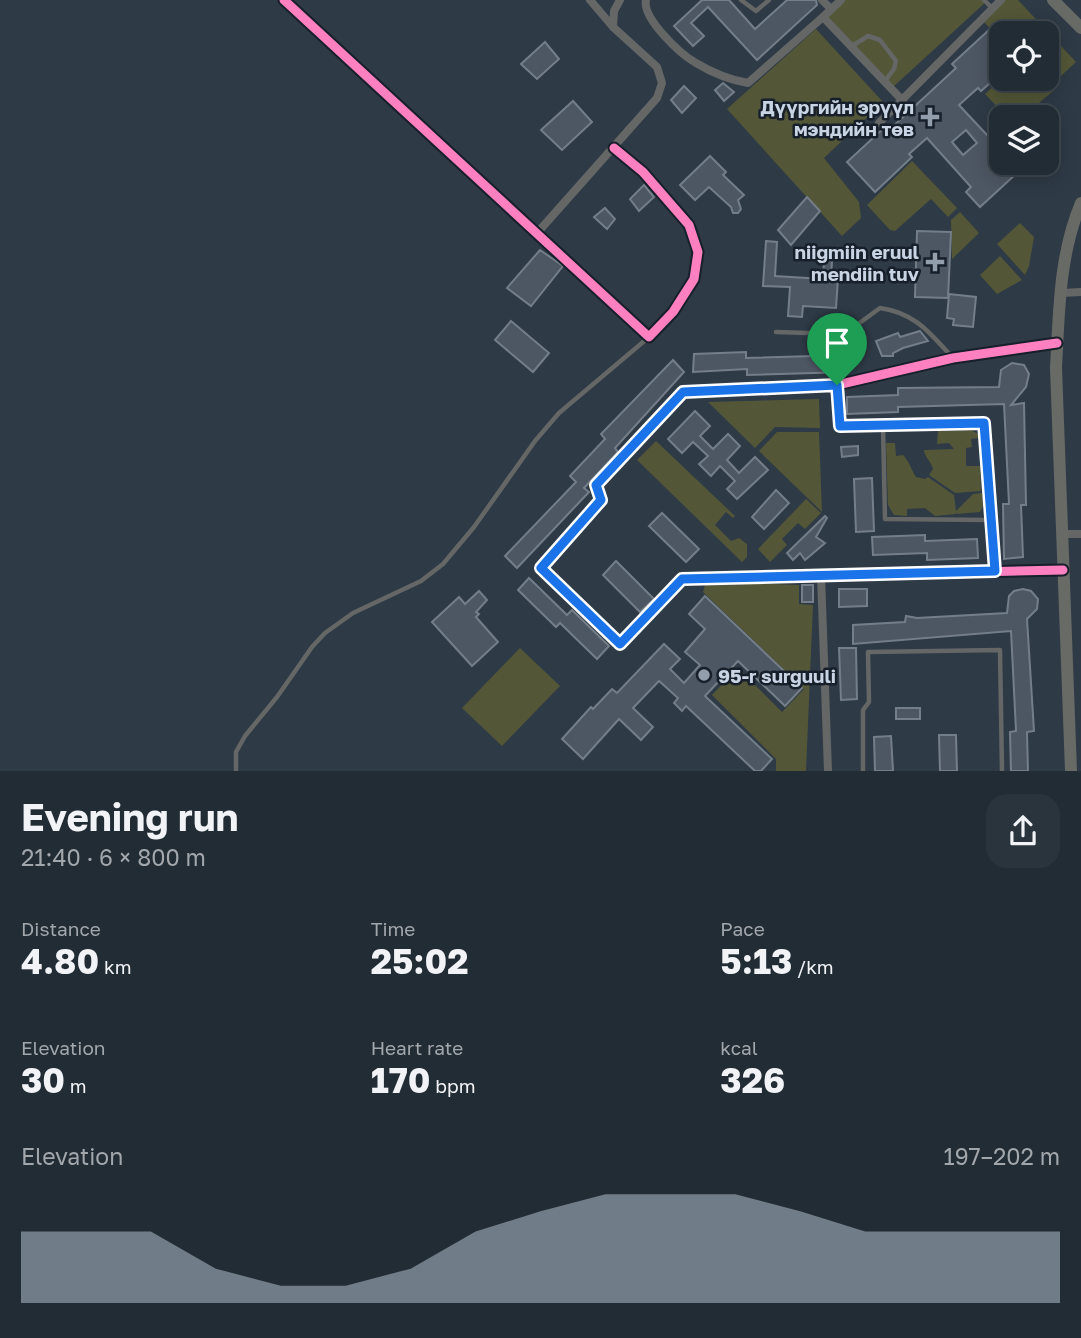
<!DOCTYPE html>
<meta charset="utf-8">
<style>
:root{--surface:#222c34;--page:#2a343c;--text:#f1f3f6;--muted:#a2a7ac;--line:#3f484f;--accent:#929eac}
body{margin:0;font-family:"Golos Text",sans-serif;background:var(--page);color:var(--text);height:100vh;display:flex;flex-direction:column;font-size:26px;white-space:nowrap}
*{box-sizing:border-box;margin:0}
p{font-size:23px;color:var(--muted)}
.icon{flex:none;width:38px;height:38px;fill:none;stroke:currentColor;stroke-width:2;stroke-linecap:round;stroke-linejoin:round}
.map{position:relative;height:771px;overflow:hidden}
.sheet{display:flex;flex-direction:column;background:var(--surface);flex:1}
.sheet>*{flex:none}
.tools{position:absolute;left:989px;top:21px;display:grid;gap:14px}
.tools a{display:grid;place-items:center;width:70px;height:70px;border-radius:14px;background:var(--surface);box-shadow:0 4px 18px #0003,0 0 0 2px var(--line);font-size:35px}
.pin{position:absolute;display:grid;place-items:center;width:60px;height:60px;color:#fff;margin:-72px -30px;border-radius:50% 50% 50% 0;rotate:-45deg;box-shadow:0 0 7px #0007}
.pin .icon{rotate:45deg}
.round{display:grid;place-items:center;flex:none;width:74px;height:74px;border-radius:21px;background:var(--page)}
.head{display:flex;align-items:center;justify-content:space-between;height:119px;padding:0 21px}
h1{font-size:38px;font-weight:700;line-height:52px}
.figures{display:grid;grid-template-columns:repeat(3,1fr);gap:10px;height:119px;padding:7px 21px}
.figures div{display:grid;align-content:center}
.figures b{font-size:35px;font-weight:700}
.figures small{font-size:19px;font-weight:400}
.figures p{font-size:19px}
.chart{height:196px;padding:14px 21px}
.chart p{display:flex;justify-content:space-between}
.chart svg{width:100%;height:126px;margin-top:7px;fill:var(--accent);opacity:.7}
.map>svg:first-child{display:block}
.green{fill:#535737}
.building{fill:#4d5763;stroke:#747e89;stroke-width:2;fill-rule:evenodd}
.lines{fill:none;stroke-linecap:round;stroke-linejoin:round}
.lane{stroke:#646766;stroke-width:4.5}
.street{stroke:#646766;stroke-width:8}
.secondary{stroke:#686a66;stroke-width:12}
.cycleway-casing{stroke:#161f2a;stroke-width:13}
.cycleway{stroke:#ff80c0;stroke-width:9}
.route-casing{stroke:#fff;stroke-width:14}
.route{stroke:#1a73e8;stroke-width:9}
.poi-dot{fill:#929eac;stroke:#161f2a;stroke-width:2.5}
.labels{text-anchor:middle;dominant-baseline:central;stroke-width:5;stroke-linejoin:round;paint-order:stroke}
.poi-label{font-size:19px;font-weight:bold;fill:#c8d4e3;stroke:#161f2a;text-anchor:end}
</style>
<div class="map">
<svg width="1081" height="771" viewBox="0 0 1081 771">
<rect width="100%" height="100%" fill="#2e3a46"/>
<g class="green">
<path d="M844,0h144l-95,87 -66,-71z"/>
<path d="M1004,0h14l58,62 -26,24 4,4 -31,27h-16l-22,-23 16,-15h45v-46h-45v7l-19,-20z"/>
<path d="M816,29l67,73 -59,56 35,44 2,16 -19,18 -115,-127z"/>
<path d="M912,161l45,47 -9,9 -17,-18 -36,32 -5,-1 -23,-25z"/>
<path d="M960,212l19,21 -27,26 -1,-39z"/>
<path d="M1020,223l14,14 -5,29 -4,9 -28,-31z"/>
<path d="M1000,256l22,24 -25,14 -17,-19z"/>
<path d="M819,399l1,29 -45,-1 -20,21 -47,-46z"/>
<path d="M971,430l7,4v4l-7,1 1,8 -6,1v18h14l1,25 -26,2 -26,-18 4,-6c-2,-8 -8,-11 -9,-19l30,-1 -5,-6 -12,1 1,-13z"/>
<path d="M777,432h42l3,80 -63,-61z"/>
<path d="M656,441l79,75 -2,2 -7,-6 -11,13 16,16 8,-3 8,6v13l-5,5 -105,-102z"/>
<path d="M886,443h9l1,13 7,-1c8,9 7,13 13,22l9,2 3,-2 26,18 2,16 17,-17 9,-1 1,13 -3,6 -23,2 -1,-2v2l-21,2 -10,-8 -18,1v7l-13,-1 -6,-10z"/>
<path d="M806,499l15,14 -16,16 -7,-6 -16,16 5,6 -17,17 -12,-13z"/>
<path d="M706,581l93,4v19l14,1 -7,166h-30v-12l-64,-64 26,-27 44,44 22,-23 -101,-97z"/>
<path d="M520,648l40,38 -58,60 -40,-38z"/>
</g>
<g class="building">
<path d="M702,0h27l26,29 32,-29h29l1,5 -60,55 -49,-53 -17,16 13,13 -11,10 -19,-20z"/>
<path d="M990,29l11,12v32l-20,18 -3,-3 -19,17 42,45v13h27l-48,44 -14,-15 5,-5 -44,-49 -18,16 3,3 -37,35 -28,-30 39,-36 3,4 67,-62 -4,-4zM966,130l11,13 -14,12 -11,-13z"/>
<path d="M545,42l14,17 -22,20 -16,-15z"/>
<path d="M723,83l11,9 -10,9 -9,-11z"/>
<path d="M684,86l12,12 -14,15 -11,-13z"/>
<path d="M573,101l19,21 -30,28 -21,-20z"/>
<path d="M710,156l16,16 -3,3 21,20 -6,5 3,9 -3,4h-5l-2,-6 -22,-20 -14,13 -15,-15z"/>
<path d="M644,185l10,12 -15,14 -9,-12z"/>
<path d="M807,197l13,14 -29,34 -13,-15z"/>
<path d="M605,208l10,11 -8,10 -13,-12z"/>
<path d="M917,231l34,1 -3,66 -33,-1z"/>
<path d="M766,241l11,1 -2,34 48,3 1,-18h8l-1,17h7l-2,30 -33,-2 -1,11 -14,-1 2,-29 -27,-1z"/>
<path d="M540,250l23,16 -32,40 -24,-18z"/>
<path d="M949,294l27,3 -3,30 -20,-2 1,-6 -7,-1z"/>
<path d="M511,321l38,32 -16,19 -38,-32z"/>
<path d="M920,331l8,10 -25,7 -10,5v3h-11l-6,-15 22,-8 2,4z"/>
<path d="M746,352v6l102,-3v17l-101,3v-6l-54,3 1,-18z"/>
<path d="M673,360l11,12 -69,76 3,4 -34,36 5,4 -72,76 -12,-12 71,-74 -6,-6 35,-37 -4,-5z"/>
<path d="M1012,363l12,2 5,9 -3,13 -15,18 13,-2 2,102h-5l2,52 -19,2 -1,-55h6l-5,-100 -106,3v5l-51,2v-17l51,-2v-7l101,-1 2,-17z"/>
<path d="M695,411l15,15 -10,10 13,13 15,-15 12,12 -13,14 12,13 16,-16 13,13 -31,29 -10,-10 8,-8 -15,-15 -9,10 -12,-12 9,-8 -15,-14 -11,11 -14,-14z"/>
<path d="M858,446v9l-16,2 -1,-10z"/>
<path d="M872,478l2,53 -18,1 -2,-53z"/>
<path d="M776,490l13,13 -25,26 -12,-12z"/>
<path d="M662,513l37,36 -13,13 -37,-36z"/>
<path d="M825,516l2,2 -11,19 9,6 -20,17 -5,-7 -7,7 -6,-7z"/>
<path d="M925,535v6l52,-2 1,19 -51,2v-7l-54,2 -1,-18z"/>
<path d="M616,561l38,38 -14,13 -37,-37z"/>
<path d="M529,578l38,37 5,-5 37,36 -12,13 -37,-36 -4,4 -38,-37z"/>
<rect x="802" y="585" width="11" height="17"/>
<path d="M839,589h28v17l-28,1z"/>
<path d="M1023,589l8,2 7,8 -1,10 -10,10 7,112 -7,1 1,39h-17l-1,-39 6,-1 -5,-100 -158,13v-19l52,-3 1,-6 11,2 90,-5 2,-17 5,-5z"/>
<path d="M479,591l8,9 -11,12 3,2 -3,3 22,25 -26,24 -40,-44 27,-25 6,7z"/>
<path d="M705,596l97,92 -17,18 -47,-45 -33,35 67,63 -11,12h-6l-69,-65 -4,5 -8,-8 4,-5 -19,-17 -26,27 20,19 -12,13 -22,-21 -36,40 -21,-20 29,-32 2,2 19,-20 5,4 47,-49 16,15 -10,10 14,14 16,-18 -15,-13 20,-23 -16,-15z"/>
<path d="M839,648h17l1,51 -16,1z"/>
<rect x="896" y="708" width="24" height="11"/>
<path d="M939,735h17l1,36h-17z"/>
<path d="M891,736l2,35h-18l-1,-34z"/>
</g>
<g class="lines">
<g class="lane">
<path d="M741,0l15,11 13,-11"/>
<path d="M984,0l8,8"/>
<path d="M852,46l16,-10 12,4 16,21 -2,8 -9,12"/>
<path d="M776,332l63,2 11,-4 30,-22c35,5 49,24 72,49"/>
<path d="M837,386l3,40 144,-3 11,148"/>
<path d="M883,425l2,94 106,1"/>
<path d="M236,771v-19l9,-16 32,-39 35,-50 13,-14 28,-20 68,-32 22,-17 31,-37 61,-86 24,-28 90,-76"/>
<path d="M863,771v-61l6,-8 -1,-50 132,-2 2,121"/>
</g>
<g class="street">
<path d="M284,0l365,337 24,-25 21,-33 4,-27 -9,-27 -46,-53 -29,-24"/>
<path d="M590,0l23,27"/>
<path d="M646,0c-4,18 34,54 50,63 15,9 34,17 52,20l75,-66"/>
<path d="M822,0l9,9"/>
<path d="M841,0l-18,17 80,84"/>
<path d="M879,123l122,-123"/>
<path d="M538,232l119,-134 5,-15 -5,-16 -44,-40 1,-16 6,-11"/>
<path d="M1061,293l20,-1"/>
<path d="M1057,343l-104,15 -116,27 -154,7 -87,93 5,15 -60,68 79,76 63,-65 380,-9"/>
<path d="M1062,534h19"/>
<path d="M821,576l7,195"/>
</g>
<g class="secondary">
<path d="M1053,0l28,28"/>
<path d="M1071,771l-15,-403c3,-55 3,-113 25,-165"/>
</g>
<g class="cycleway-casing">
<g id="cycleway">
<path d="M284,0l365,337 24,-25 21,-33 4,-27 -9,-27 -46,-53 -29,-24"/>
<path d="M1057,343l-104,15 -116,27 -154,7 -87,93 5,15 -60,68 79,76 63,-65 380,-9"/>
</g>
</g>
<use href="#cycleway" class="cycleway"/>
</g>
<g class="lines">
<g class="route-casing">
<path id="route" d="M837,385l3,41 144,-3 11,148 -313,8 -62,65 -79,-76 60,-68 -5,-15 87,-93z"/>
</g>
<use href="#route" class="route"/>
</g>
<g class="poi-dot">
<path d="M926.5 106.5h7v7h7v7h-7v7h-7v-7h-7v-7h7z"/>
<path d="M931.5 251.5h7v7h7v7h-7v7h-7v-7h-7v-7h7z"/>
<circle cx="704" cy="675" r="7"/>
</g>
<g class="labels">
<g class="poi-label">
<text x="914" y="106">Дүүргийн эрүүл<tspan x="914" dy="22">мэндийн төв</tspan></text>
<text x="919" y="251">niigmiin eruul<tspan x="919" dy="22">mendiin tuv</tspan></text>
<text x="718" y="675" text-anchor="start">95-r surguuli</text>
</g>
</g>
</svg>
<div class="tools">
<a><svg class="icon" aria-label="locate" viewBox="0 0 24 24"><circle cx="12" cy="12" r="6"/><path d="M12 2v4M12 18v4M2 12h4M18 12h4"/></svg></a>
<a><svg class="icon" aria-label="layers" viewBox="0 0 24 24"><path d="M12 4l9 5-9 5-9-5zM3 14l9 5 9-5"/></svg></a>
</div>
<div class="pin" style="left:837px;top:385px;background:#1e9e55"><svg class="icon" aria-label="arrive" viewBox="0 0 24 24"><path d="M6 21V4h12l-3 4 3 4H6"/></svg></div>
</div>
<section class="sheet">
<div class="head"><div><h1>Evening run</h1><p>21:40 · 6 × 800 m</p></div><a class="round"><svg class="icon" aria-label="share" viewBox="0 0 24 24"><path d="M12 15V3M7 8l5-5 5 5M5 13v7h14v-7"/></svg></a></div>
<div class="figures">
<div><p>Distance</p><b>4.80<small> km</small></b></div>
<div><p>Time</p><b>25:02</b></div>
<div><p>Pace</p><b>5:13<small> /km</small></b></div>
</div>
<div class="figures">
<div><p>Elevation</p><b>30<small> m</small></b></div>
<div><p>Heart rate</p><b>170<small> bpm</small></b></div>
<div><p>kcal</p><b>326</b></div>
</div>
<div class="chart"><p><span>Elevation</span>197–202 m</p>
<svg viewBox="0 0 160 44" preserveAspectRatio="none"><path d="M0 44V19L10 19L20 19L30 32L40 38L50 38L60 32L70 19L80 12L90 6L100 6L110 6L120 12L130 19L140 19L150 19L160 19V44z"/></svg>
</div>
</section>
